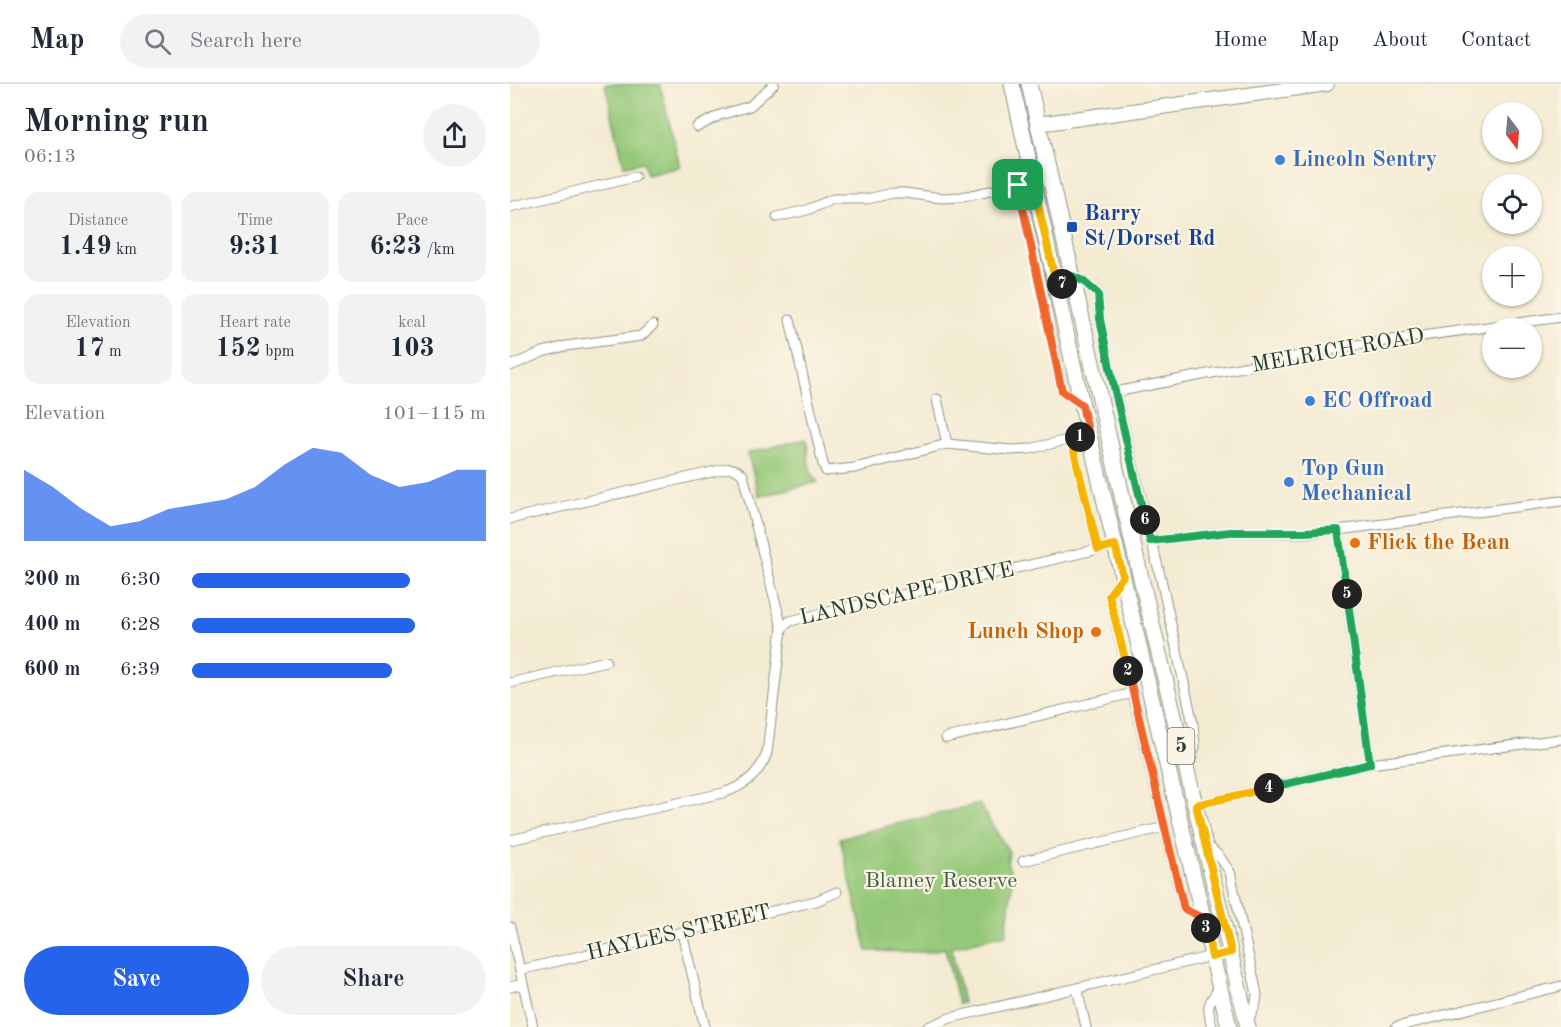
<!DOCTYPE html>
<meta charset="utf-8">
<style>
:root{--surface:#fff;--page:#f2f2f3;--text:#1f2937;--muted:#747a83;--line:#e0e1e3;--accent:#2563eb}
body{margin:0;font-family:"Old Standard TT",serif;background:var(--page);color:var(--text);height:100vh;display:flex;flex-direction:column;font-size:22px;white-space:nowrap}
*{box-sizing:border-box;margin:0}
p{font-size:20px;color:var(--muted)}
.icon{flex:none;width:33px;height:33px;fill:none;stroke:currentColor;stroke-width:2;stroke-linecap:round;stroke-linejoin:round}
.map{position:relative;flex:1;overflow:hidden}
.side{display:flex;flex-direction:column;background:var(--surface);width:510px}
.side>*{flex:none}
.needle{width:39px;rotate:164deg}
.fabs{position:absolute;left:972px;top:18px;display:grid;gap:12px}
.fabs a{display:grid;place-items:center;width:60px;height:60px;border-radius:50%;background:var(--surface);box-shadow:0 2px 4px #0004;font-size:30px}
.pin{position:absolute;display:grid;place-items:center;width:51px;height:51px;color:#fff;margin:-26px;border-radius:12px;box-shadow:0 3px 9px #0006}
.km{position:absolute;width:30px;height:30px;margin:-15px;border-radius:50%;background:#222;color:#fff;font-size:16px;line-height:30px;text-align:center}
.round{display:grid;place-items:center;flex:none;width:63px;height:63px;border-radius:32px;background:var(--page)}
.head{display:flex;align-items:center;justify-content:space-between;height:102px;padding:0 24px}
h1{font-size:33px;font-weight:800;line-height:45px}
.metrics{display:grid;grid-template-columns:repeat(3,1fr);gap:9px;height:102px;padding:6px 24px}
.metrics div{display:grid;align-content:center;border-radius:15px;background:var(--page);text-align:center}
.metrics b{font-size:26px;font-weight:800}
.metrics small{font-size:16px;font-weight:400}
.metrics p{font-size:16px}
.chart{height:168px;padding:12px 24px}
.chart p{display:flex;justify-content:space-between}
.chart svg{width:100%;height:108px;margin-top:6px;fill:var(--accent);opacity:.7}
.cta{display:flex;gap:12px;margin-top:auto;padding:12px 24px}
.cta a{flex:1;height:69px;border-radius:36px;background:var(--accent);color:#fff;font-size:24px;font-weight:800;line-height:69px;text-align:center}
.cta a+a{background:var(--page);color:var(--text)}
ul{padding:0 24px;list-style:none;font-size:20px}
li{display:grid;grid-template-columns:96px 72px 1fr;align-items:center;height:45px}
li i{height:15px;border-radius:8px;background:var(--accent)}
header{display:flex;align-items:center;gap:36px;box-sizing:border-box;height:84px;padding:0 30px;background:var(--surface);border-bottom:2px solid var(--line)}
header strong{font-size:28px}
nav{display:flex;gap:33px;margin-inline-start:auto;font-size:21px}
.search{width:420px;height:54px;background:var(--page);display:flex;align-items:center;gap:15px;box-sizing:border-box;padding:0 21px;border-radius:33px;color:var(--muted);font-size:22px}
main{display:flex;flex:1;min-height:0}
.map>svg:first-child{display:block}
.green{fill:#94c878;stroke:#5a8256;stroke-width:1.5}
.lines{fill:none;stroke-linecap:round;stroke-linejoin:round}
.street-casing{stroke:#8a9484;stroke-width:11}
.secondary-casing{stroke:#8a9484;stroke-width:16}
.primary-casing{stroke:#8a9484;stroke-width:17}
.street{stroke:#fff;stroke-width:9}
.secondary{stroke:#fff;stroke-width:14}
.primary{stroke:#fff;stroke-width:15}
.split-1-casing{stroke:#fff;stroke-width:12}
.split-2-casing{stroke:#fff;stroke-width:12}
.split-3-casing{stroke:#fff;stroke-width:12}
.split-4-casing{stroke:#fff;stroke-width:12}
.split-5-casing{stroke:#fff;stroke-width:12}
.split-6-casing{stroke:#fff;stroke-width:12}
.split-7-casing{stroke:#fff;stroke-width:12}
.split-8-casing{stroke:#fff;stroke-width:12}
.split-1{stroke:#f0652b;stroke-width:8}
.split-2{stroke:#f5b400;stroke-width:8}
.split-3{stroke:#f0652b;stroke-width:8}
.split-4{stroke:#f5b400;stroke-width:8}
.split-5{stroke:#22a559;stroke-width:8}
.split-6{stroke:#22a559;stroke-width:8}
.split-7{stroke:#22a559;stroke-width:8}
.split-8{stroke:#f5b400;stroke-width:8}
.shop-dot{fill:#3f7fe0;stroke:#fcf5e5;stroke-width:2}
.transit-dot{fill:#1a4fb4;stroke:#fcf5e5;stroke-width:2}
.food-dot{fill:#e8710a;stroke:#fcf5e5;stroke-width:2}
.labels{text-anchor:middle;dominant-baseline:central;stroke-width:4.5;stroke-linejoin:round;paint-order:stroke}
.shield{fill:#fcf5e5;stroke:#617469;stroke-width:1.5}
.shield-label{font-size:21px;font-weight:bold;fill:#1f3d34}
.shop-label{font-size:22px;font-weight:bold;fill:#366cbe;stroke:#fcf5e5;text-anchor:start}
.transit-label{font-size:22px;font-weight:bold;fill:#164399;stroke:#fcf5e5;text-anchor:start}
.street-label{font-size:22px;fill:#1f3d34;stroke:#fcf5e5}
.food-label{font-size:22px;font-weight:bold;fill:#c56008;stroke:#fcf5e5;text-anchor:start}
.park-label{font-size:22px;fill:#3c6045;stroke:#fcf5e5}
</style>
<header>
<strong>Map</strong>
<div class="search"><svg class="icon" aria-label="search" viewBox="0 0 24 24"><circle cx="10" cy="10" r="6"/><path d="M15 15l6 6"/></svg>Search here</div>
<nav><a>Home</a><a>Map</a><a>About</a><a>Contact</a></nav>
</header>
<main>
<section class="side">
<div class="head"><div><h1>Morning run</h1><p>06:13</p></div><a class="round"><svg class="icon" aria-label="share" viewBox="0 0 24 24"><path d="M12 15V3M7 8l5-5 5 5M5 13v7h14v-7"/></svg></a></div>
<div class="metrics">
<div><p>Distance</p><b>1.49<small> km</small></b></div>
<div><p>Time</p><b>9:31</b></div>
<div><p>Pace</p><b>6:23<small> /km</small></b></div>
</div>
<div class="metrics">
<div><p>Elevation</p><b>17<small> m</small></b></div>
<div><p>Heart rate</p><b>152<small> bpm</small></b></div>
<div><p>kcal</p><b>103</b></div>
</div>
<div class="chart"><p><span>Elevation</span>101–115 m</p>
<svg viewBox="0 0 160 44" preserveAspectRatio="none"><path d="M0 44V15L10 22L20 31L30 38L40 36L50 31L60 29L70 27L80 22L90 13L100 6L110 8L120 17L130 22L140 20L150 15L160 15V44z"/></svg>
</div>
<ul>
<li><b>200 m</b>6:30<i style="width:74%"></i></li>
<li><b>400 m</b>6:28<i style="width:76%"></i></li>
<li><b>600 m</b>6:39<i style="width:68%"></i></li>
</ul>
<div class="cta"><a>Save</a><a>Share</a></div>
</section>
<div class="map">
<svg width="1051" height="943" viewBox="0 0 1051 943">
<rect width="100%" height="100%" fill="#fcf5e5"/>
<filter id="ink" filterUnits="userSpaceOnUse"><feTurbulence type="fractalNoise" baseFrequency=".0167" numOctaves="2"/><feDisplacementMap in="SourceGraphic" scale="12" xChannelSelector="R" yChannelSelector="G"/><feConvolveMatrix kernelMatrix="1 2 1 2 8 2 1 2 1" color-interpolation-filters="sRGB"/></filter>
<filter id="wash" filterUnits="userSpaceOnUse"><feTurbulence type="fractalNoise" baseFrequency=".008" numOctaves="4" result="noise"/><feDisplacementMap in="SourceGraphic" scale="24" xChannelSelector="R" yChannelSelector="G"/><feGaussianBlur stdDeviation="1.35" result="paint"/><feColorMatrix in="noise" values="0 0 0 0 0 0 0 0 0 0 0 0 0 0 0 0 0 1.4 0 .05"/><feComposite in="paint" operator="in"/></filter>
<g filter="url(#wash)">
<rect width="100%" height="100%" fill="#f4ebd3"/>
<g class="green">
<path d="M95,0h55l20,83 -33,8 -4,-13 -19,4z"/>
<path d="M296,355c4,16 -1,31 12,43l-59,14 -11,-43z"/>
<path d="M469,720l30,48 -2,12 6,11 -7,59 -55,13 12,56 -5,1 -13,-56 -18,4 -60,-1 -27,-113z"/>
</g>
</g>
<g filter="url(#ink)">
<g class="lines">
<g class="street-casing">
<g id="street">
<path d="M187,43l23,-12 30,-9 24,-22"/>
<path d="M509,101l19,82 24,124 20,14"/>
<path d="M0,123l125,-30"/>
<path d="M267,133l30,-7 26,-11h34l26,-6h12l36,5 21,-1 71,-15"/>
<path d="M562,192l11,5 15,13 2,25 15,73 46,187 32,145 2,23 -7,21"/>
<path d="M280,236l33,144 3,7 29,-3 92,-24 64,6 18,-1 60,-14"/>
<path d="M0,282l33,-14 23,-6 75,-10 12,-11"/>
<path d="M605,308l241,-47 205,-28"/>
<path d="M427,315l10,45"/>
<path d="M561,355l27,110"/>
<path d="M0,435l219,-51 8,2 6,5 39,153"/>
<path d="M828,446l32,234"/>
<path d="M640,457l80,-9 74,1 34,-3 223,-29"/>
<path d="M613,492l-14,19 75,314 19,9"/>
<path d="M0,599l96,-22"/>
<path d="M436,654l187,-45"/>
<path d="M686,721l174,-41 191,-25"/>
<path d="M0,756l213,-47c21,-7 36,-18 44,-40l15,-125 8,-7 325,-76"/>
<path d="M696,760l13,12 11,16 27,122 -1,9 -9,20"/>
<path d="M513,777l142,-34"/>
<path d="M0,843l23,100"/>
<path d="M172,849l23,94"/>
<path d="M10,886l296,-69 21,-9"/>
<path d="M0,903l13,-3"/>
<path d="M567,904l9,39"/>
<path d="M418,943l22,-9 262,-62"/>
<path d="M702,943c-5,-20 -6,-23 8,-39"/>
<path d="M886,943l165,-41"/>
</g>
</g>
<g class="secondary-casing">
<path id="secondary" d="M528,40l289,-40"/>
</g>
<g class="primary-casing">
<g id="primary">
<path d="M502,0l70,321 147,622"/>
<path d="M519,0l103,456 116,487"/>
</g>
</g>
<use href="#street" class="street"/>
<use href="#secondary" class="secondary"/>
<use href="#primary" class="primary"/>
</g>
</g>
<g class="lines" filter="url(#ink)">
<g class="split-1-casing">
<path id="split-1" d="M508,101l44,206 20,14 7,30 -9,2"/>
</g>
<g class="split-2-casing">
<path id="split-2" d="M570,353l-9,2 27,110 17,-4 8,31 -14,19 19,76"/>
</g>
<g class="split-3-casing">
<path id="split-3" d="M618,587l56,238 19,9 3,10"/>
</g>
<g class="split-4-casing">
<path id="split-4" d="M696,844l6,29 19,-5 -35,-147 73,-17"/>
</g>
<g class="split-5-casing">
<path id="split-5" d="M759,704l101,-24 -23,-170"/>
</g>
<g class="split-6-casing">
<path id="split-6" d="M635,436l5,21 80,-9h74l34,-2 9,64"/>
</g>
<g class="split-7-casing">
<path id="split-7" d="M552,200l10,-8 11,5 15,13 2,25 15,73 30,128"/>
</g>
<g class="split-8-casing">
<path id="split-8" d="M508,101l15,-3 24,106 5,-4"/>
</g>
<use href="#split-1" class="split-1"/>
<use href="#split-2" class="split-2"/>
<use href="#split-3" class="split-3"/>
<use href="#split-4" class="split-4"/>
<use href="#split-5" class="split-5"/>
<use href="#split-6" class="split-6"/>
<use href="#split-7" class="split-7"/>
<use href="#split-8" class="split-8"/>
</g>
<g class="shop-dot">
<circle cx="770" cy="76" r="6"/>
<circle cx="800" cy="317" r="6"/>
<circle cx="779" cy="398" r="6"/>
</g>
<rect class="transit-dot" x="556" y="137" width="12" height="12" rx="3"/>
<g class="food-dot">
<circle cx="845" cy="459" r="6"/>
<circle cx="586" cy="548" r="6"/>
</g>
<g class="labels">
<rect class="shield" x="657.5" y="644" width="27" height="36" rx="4.5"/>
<g class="shield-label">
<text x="671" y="662">5</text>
</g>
<g class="shop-label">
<text x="782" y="76">Lincoln Sentry</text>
<text x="812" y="317">EC Offroad</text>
<text x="791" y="385">Top Gun<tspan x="791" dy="25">Mechanical</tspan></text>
</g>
<g class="transit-label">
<text x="574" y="130">Barry<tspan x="574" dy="25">St/Dorset Rd</tspan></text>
</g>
<g class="street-label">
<text transform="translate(828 267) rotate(-10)">MELRICH ROAD</text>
<text transform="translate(397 510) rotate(-13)">LANDSCAPE DRIVE</text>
<text transform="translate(169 849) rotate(-13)">HAYLES STREET</text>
</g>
<g class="food-label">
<text x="857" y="459">Flick the Bean</text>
<text x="574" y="548" text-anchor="end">Lunch Shop</text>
</g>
<g class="park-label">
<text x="431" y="797">Blamey Reserve</text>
</g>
</g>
</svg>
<div class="fabs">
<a><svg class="needle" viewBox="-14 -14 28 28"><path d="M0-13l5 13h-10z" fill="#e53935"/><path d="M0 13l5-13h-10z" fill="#747a83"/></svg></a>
<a><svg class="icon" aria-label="locate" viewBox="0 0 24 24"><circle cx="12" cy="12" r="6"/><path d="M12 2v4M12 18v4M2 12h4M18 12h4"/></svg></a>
<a>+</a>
<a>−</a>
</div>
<div class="pin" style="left:508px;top:101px;background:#1e9e55"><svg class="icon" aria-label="arrive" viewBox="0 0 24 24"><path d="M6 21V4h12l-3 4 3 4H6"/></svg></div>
<b class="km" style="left:570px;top:353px">1</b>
<b class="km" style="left:618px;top:587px">2</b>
<b class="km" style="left:696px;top:844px">3</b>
<b class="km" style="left:759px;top:704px">4</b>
<b class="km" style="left:837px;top:510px">5</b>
<b class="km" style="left:635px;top:436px">6</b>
<b class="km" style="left:552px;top:200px">7</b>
</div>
</main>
